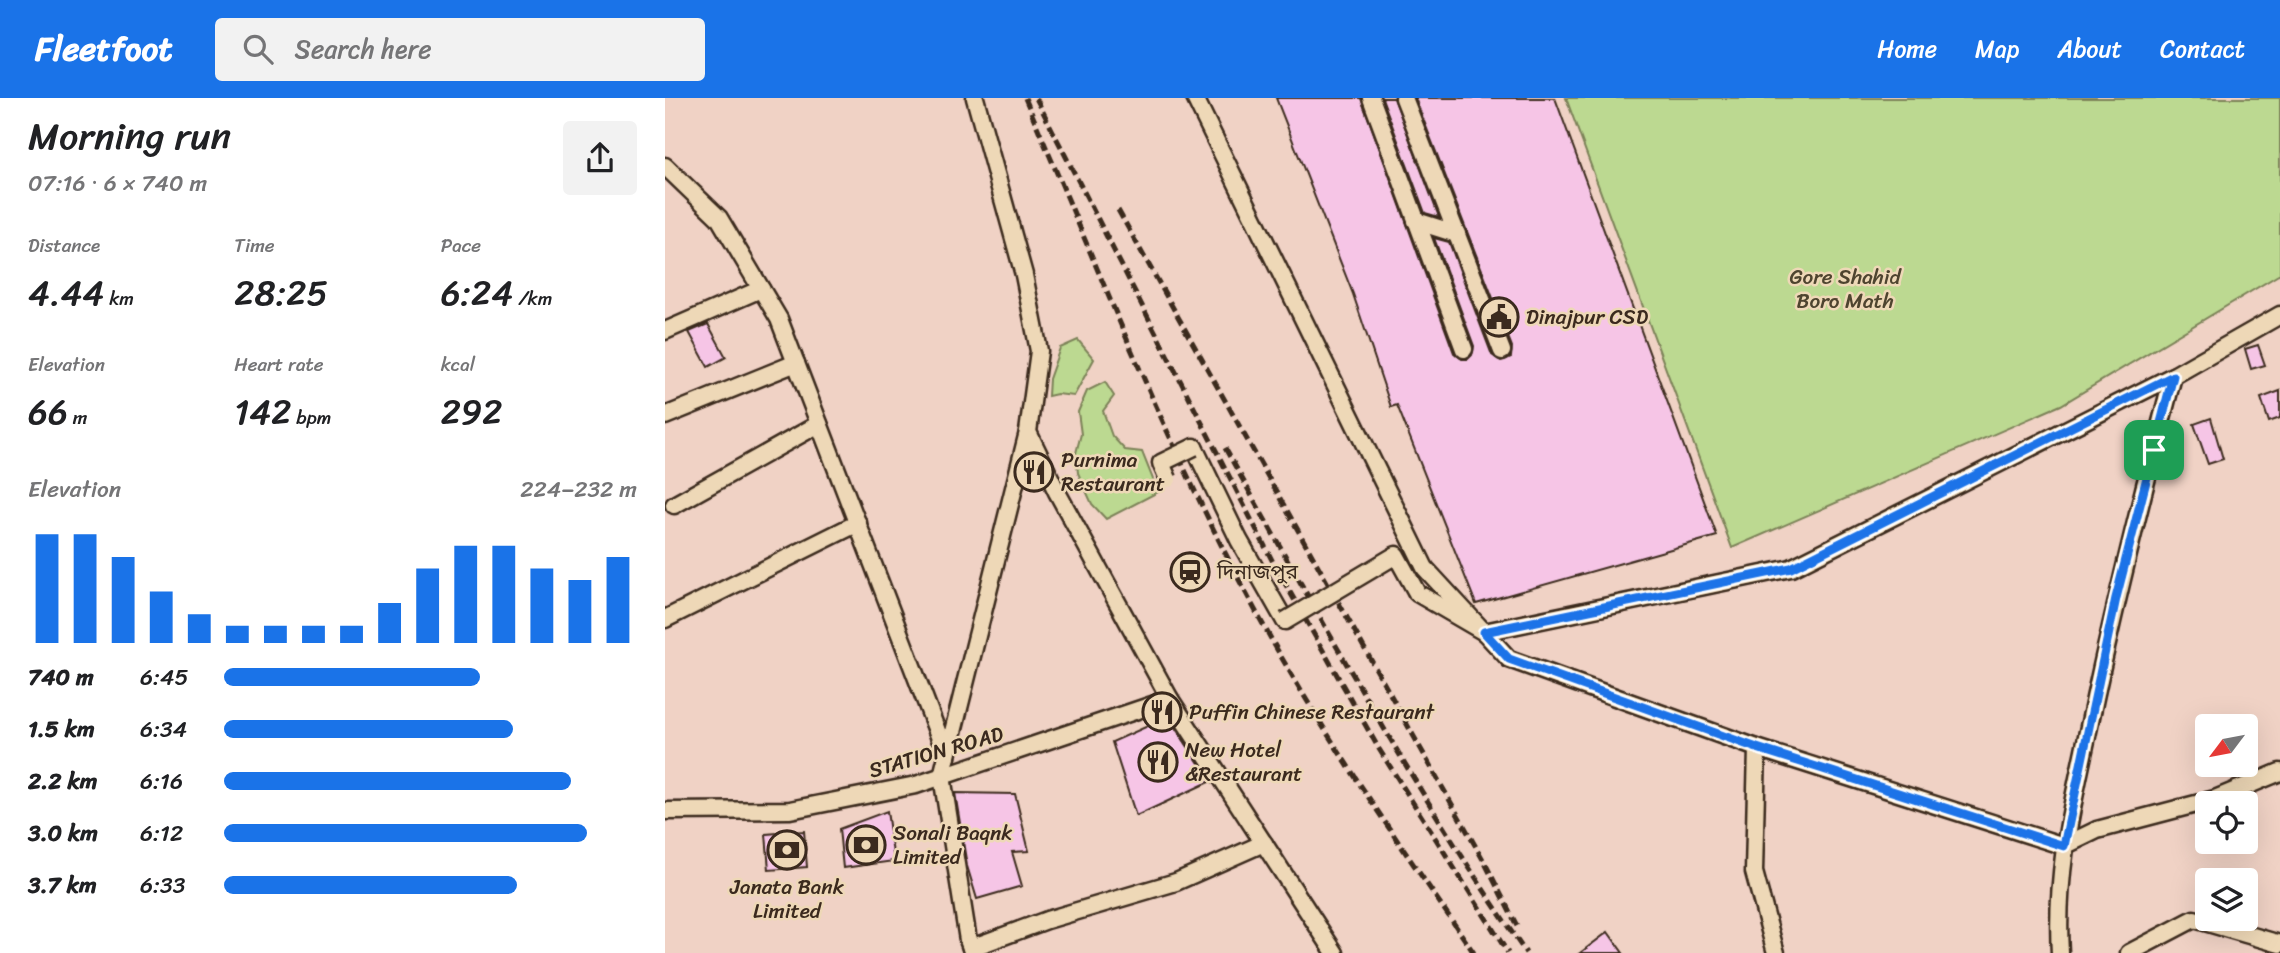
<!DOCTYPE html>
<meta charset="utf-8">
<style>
:root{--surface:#fff;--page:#f2f2f2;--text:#202124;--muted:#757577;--accent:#1a73e8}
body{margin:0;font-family:Sriracha,"Noto Sans Bengali",sans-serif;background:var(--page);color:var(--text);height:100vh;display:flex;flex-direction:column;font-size:26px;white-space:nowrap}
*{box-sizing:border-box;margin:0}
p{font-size:23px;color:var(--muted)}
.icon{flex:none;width:38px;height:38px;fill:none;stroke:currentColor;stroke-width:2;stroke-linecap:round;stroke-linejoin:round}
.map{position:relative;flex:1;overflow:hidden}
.details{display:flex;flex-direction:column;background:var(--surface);width:665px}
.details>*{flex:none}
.needle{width:46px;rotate:238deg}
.tools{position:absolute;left:1530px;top:616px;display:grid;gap:14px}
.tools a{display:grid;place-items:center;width:63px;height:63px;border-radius:7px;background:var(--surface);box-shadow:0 7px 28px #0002;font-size:35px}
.pin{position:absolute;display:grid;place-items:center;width:60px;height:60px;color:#fff;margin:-30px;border-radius:14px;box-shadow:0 4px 10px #0006}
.round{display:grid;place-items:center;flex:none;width:74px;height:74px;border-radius:7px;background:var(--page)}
.overview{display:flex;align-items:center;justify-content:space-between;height:119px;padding:0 28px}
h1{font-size:38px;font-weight:600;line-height:52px}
.metrics{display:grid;grid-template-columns:repeat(3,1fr);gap:10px;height:119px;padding:7px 28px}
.metrics div{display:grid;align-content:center}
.metrics b{font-size:35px;font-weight:600}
.metrics small{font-size:19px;font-weight:400}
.metrics p{font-size:19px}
.chart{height:196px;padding:14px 28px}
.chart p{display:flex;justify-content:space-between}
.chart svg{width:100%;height:126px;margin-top:7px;stroke:var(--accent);stroke-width:6}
ul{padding:0 28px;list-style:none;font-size:23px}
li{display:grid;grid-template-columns:112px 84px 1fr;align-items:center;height:52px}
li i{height:18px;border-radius:9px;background:var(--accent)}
header{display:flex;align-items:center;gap:42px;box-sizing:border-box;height:98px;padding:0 35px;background:var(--accent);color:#fff}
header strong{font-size:33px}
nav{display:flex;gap:38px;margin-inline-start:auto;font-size:24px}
.search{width:490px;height:63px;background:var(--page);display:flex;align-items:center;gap:18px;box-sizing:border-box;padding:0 24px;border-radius:7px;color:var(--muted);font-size:26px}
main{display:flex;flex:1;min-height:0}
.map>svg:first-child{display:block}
.green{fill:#bcd991;stroke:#7c8258;stroke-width:2}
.building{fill:#f6c5e6;stroke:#3b2a1e;stroke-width:2}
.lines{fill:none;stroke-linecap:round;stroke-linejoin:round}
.minor-casing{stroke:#3b2a1e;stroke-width:21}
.minor{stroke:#eed8b7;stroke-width:16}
.rail{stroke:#3b2a1e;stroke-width:5;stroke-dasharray:10 5;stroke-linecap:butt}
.minor-bridge-casing{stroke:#3b2a1e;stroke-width:21;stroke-linecap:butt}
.minor-bridge{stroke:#eed8b7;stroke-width:16}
.route-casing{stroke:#fff;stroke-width:14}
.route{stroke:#1a73e8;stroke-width:9}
.labels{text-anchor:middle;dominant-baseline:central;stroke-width:5;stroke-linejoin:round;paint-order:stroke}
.park-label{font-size:21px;fill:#4e442f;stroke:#eed8b7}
.poi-label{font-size:21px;fill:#3b2a1e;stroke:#eed8b7;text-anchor:start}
.street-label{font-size:21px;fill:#3b2a1e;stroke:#eed8b7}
</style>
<header>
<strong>Fleetfoot</strong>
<div class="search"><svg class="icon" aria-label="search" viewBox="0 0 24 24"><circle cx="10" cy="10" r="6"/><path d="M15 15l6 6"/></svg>Search here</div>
<nav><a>Home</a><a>Map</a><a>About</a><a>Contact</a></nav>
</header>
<main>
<section class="details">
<div class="overview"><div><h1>Morning run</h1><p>07:16 · 6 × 740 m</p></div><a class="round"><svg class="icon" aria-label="share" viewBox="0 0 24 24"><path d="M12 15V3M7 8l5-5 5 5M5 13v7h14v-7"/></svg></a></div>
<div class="metrics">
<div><p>Distance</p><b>4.44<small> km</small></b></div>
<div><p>Time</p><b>28:25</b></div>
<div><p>Pace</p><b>6:24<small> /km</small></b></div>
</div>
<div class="metrics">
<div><p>Elevation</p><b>66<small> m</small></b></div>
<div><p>Heart rate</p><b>142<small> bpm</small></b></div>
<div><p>kcal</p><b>292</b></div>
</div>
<div class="chart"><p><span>Elevation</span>224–232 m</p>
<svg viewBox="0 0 160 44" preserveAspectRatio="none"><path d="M5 44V6M15 44V6M25 44V14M35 44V26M45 44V34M55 44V38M65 44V38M75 44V38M85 44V38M95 44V30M105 44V18M115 44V10M125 44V10M135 44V18M145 44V22M155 44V14"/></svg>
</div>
<ul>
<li><b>740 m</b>6:45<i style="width:62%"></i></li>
<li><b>1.5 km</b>6:34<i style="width:70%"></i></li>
<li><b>2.2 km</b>6:16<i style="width:84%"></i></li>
<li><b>3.0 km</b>6:12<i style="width:88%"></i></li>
<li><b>3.7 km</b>6:33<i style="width:71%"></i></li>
</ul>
</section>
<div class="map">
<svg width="1615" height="855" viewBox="0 0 1615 855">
<rect width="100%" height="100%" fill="#f0d2c5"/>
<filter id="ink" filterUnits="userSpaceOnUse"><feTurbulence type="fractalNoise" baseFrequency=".0143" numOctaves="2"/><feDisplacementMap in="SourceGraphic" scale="14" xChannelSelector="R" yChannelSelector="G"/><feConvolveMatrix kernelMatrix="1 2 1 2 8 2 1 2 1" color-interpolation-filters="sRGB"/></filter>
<g filter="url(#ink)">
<g class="green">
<path d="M901,0h714v176l-219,131 -329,143z"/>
<path d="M413,242l16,19 -20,37 -17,-2 -9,2 1,-17 11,-31z"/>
<path d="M440,284l9,14 -11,15 9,25 13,14 17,2 16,40 -52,27 -14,-15 -14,-31 -2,-20 5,-19 -3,-22 9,-21z"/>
</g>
<g class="building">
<path d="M611,0h85l93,255 8,6h6l4,-4 2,-9 -40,-108 15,4 43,113 9,6 10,-4 1,-10 -97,-249h140l162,438 -241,68 -79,-199 -6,2 -38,-113z"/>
<path d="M717,0h12l45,119 -14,-4z"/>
<path d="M43,226l18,33 -18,10 -19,-35z"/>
<path d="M1593,247l7,20 -14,4 -6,-20z"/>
<path d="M1615,293v27l-11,4 -8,-24z"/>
<path d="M1546,320l12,41 -15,5 -14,-40z"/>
<path d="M503,619l43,64 -75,35 -24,-74z"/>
<path d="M290,695l60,1 14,57 -17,1 10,34 -45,13 -10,-33z"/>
<path d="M222,713l7,50 -51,7 -4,-39z"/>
<path d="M139,733l3,36 -38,3 -3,-36z"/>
<path d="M943,834l15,21h-43z"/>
</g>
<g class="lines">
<g class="minor-casing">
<g id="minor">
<path d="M310,0l49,177 15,76 -11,81 29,60 113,207 165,254"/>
<path d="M530,0l230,470 84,91 248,89 307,98 33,-16 118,-31 65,-27"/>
<path d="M706,0l93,251"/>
<path d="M739,0l98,253"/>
<path d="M0,68l54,52 60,101 168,438"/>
<path d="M751,123l41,13"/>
<path d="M0,233l96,-42"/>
<path d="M0,318l131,-53"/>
<path d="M529,349l45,93 46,81"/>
<path d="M9,407l145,-81"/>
<path d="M752,495l67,39 307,-64 382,-192 107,-61"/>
<path d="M0,521l193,-96"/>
<path d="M1092,650l-3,124 22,81"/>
<path d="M0,713l125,-1 126,-25 254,-86"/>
<path d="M306,850l76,-28 129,-38 88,-39"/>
<path d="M308,855l-5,-13 -26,-164 86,-344"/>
<path d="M1395,855c-5,-83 13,-150 30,-231 24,-116 53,-231 83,-346"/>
<path d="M1464,855l65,-34 86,25"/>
</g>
</g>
<use href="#minor" class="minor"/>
<g class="rail">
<path d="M360,0c77,178 146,361 240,530 62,113 137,219 209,325"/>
<path d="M371,0l238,466 105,185 129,204"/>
<path d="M453,112l367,653 32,63"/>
<path d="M560,350c96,171 190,344 301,505"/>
</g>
<g class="minor-bridge-casing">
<g id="minor-bridge">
<path d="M503,381l-7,-16 33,-16"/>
<path d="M620,523l111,-66 21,38"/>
</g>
</g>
<use href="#minor-bridge" class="minor-bridge"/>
</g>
</g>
<g class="lines" filter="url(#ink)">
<g class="route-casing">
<path id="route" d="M1508,278l-57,222 -52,248 -307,-98 -248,-89 -25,-27 307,-64z"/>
</g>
<use href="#route" class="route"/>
</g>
<defs>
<g id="civic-ring" transform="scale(2.0125)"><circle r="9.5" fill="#eed8b7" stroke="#3b2a1e" stroke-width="1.5"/><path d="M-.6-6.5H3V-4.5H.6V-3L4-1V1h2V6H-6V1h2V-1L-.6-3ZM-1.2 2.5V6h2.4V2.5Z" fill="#3b2a1e"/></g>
<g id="restaurant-ring" transform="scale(2.0125)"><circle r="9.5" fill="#eed8b7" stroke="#3b2a1e" stroke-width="1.5"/><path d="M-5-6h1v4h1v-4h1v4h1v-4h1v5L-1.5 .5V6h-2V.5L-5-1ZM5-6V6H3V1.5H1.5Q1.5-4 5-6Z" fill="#3b2a1e"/></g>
<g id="station-ring" transform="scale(2.0125)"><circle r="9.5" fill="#eed8b7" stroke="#3b2a1e" stroke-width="1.5"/><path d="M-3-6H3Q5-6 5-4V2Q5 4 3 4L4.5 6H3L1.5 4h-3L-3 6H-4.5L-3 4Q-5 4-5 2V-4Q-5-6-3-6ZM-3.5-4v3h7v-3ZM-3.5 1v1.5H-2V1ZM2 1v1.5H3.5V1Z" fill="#3b2a1e"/></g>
<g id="bank-ring" transform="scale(2.0125)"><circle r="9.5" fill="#eed8b7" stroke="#3b2a1e" stroke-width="1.5"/><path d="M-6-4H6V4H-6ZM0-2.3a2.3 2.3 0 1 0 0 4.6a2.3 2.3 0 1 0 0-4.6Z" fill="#3b2a1e"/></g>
</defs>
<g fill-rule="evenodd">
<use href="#civic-ring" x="834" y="219"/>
<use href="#restaurant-ring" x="369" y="374"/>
<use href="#station-ring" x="525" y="474"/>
<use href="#restaurant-ring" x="497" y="614"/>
<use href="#restaurant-ring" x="493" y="664"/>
<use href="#bank-ring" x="201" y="747"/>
<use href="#bank-ring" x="122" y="752"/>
</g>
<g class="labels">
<g class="park-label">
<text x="1180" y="179">Gore Shahid<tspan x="1180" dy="24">Boro Math</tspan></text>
</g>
<g class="poi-label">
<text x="861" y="219">Dinajpur CSD</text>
<text x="396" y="362">Purnima<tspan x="396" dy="24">Restaurant</tspan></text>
<text x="552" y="474">দিনাজপুর</text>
<text x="524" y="614">Puffin Chinese Restaurant</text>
<text x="520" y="652">New Hotel<tspan x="520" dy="24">&amp;Restaurant</tspan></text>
<text x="228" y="735">Sonali Baqnk<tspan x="228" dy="24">Limited</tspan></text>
<text x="122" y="789" text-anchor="middle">Janata Bank<tspan x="122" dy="24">Limited</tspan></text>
</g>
<g class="street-label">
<text transform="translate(271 654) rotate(-16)">STATION ROAD</text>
</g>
</g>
</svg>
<div class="tools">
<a><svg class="needle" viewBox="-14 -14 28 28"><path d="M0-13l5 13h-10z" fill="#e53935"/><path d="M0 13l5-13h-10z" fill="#757577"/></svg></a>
<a><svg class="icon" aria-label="locate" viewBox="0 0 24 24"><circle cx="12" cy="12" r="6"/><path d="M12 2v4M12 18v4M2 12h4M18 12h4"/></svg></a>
<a><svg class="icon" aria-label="layers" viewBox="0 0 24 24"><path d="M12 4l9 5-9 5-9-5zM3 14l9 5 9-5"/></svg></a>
</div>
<div class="pin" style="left:1489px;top:352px;background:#1e9e55"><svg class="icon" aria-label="arrive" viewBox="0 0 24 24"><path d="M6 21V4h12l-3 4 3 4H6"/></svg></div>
</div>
</main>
